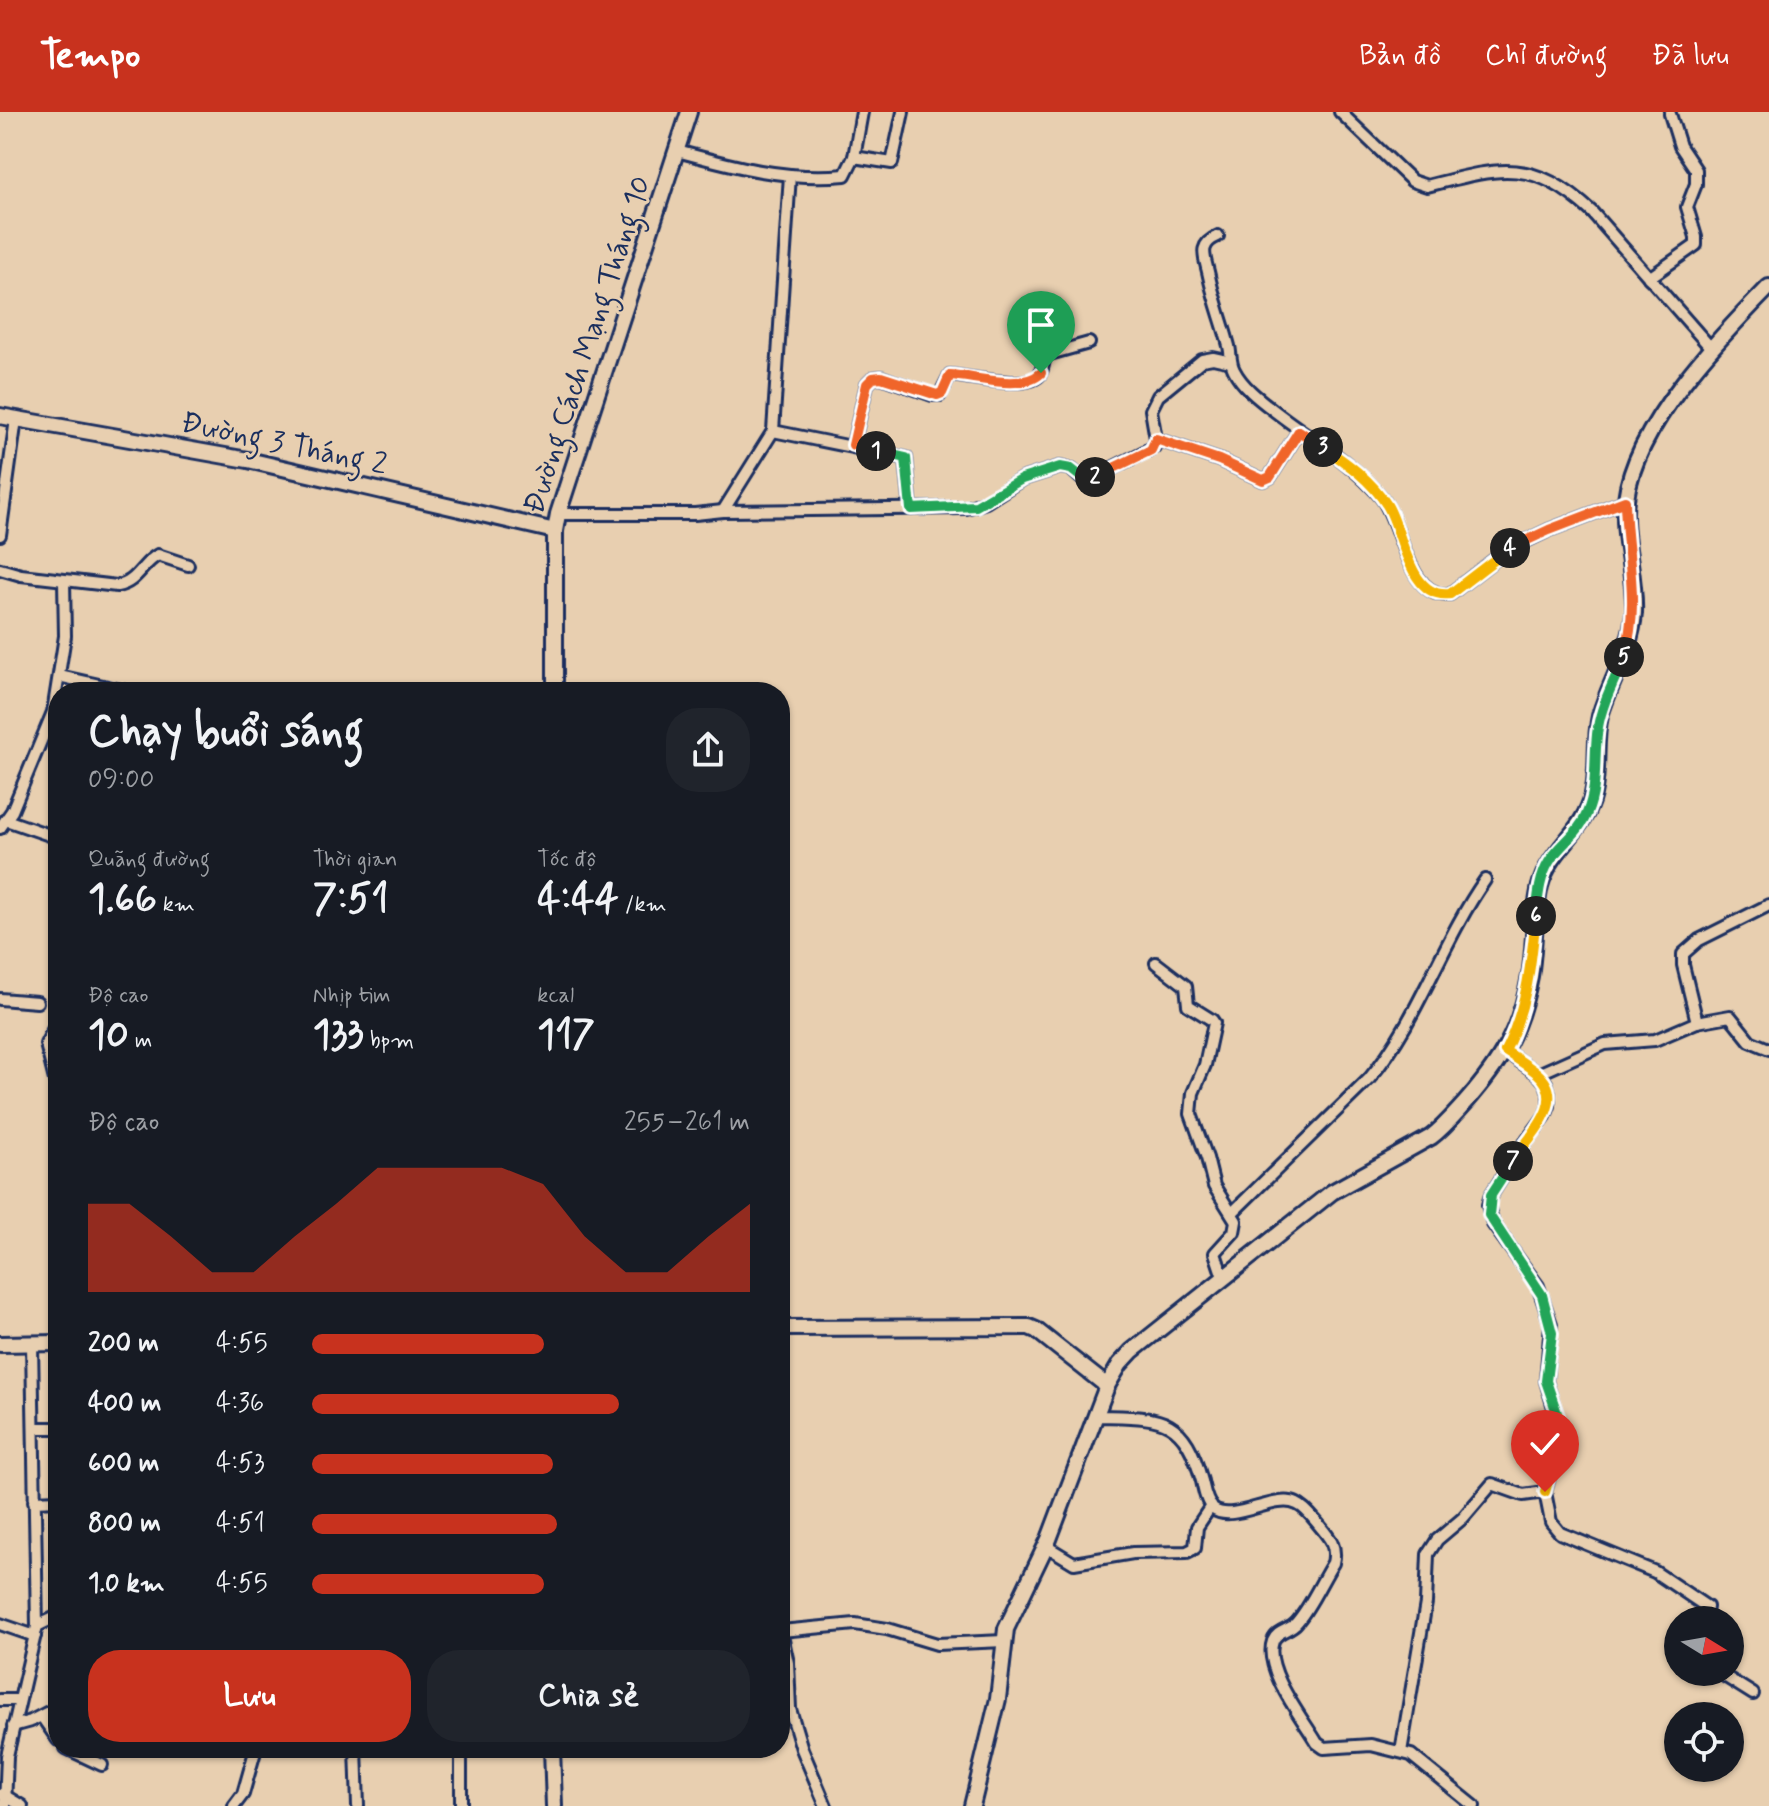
<!DOCTYPE html>
<html lang="vi">
<meta charset="utf-8">
<style>
:root{--surface:#171b24;--page:#20242c;--text:#f1f3f6;--muted:#9ea1a6;--accent:#c8321e}
body{margin:0;font-family:Mynerve,sans-serif;background:var(--page);color:var(--text);height:100vh;display:flex;flex-direction:column;font-size:30px;white-space:nowrap}
*{box-sizing:border-box;margin:0}
p{font-size:26px;color:var(--muted)}
.icon{flex:none;width:44px;height:44px;fill:none;stroke:currentColor;stroke-width:2;stroke-linecap:round;stroke-linejoin:round}
.map{position:relative;flex:1;overflow:hidden}
.sheet{position:absolute;left:48px;top:570px;width:742px;height:1076px;display:flex;flex-direction:column;background:var(--surface);border-radius:32px;box-shadow:0 2px 6px #0004}
.sheet>*{flex:none}
.needle{width:52px;rotate:101deg}
.buttons{position:absolute;left:1664px;top:1494px;display:grid;gap:16px}
.buttons a{display:grid;place-items:center;width:80px;height:80px;border-radius:50%;background:var(--surface);box-shadow:0 2px 6px #0004;font-size:40px}
.pin{position:absolute;display:grid;place-items:center;width:68px;height:68px;color:#fff;margin:-82px -34px;border-radius:50% 50% 50% 0;rotate:-45deg;box-shadow:0 0 8px #0007}
.pin .icon{rotate:45deg}
.km{position:absolute;width:40px;height:40px;margin:-20px;border-radius:50%;background:#222;color:#fff;font-size:22px;line-height:40px;text-align:center}
.round{display:grid;place-items:center;flex:none;width:84px;height:84px;border-radius:32px;background:var(--page)}
.headline{display:flex;align-items:center;justify-content:space-between;height:136px;padding:0 40px}
h1{font-size:44px;font-weight:800;line-height:60px}
.metrics{display:grid;grid-template-columns:repeat(3,1fr);gap:12px;height:136px;padding:8px 40px}
.metrics div{display:grid;align-content:center}
.metrics b{font-size:40px;font-weight:800}
.metrics small{font-size:22px;font-weight:400}
.metrics p{font-size:22px}
.chart{height:224px;padding:16px 40px}
.chart p{display:flex;justify-content:space-between}
.chart svg{width:100%;height:144px;margin-top:8px;fill:var(--accent);opacity:.7}
.cta{display:flex;gap:16px;margin-top:auto;padding:16px 40px}
.cta a{flex:1;height:92px;border-radius:32px;background:var(--accent);color:#fff;font-size:32px;font-weight:800;line-height:92px;text-align:center}
.cta a+a{background:var(--page);color:var(--text)}
ul{padding:0 40px;list-style:none;font-size:26px}
li{display:grid;grid-template-columns:128px 96px 1fr;align-items:center;height:60px}
li i{height:20px;border-radius:10px;background:var(--accent)}
header{display:flex;align-items:center;gap:48px;box-sizing:border-box;height:112px;padding:0 40px;background:var(--accent);color:#fff}
header strong{font-size:38px}
nav{display:flex;gap:44px;margin-inline-start:auto;font-size:28px}
.map>svg:first-child{display:block}
.lines{fill:none;stroke-linecap:round;stroke-linejoin:round}
.street-casing{stroke:#1b2f5e;stroke-width:16}
.secondary-casing{stroke:#1b2f5e;stroke-width:20}
.street{stroke:#e8cfb0;stroke-width:10}
.secondary{stroke:#e8cfb0;stroke-width:14}
.split-1-casing{stroke:#fff;stroke-width:16}
.split-2-casing{stroke:#fff;stroke-width:16}
.split-3-casing{stroke:#fff;stroke-width:16}
.split-4-casing{stroke:#fff;stroke-width:16}
.split-5-casing{stroke:#fff;stroke-width:16}
.split-6-casing{stroke:#fff;stroke-width:16}
.split-7-casing{stroke:#fff;stroke-width:16}
.split-8-casing{stroke:#fff;stroke-width:16}
.split-9-casing{stroke:#fff;stroke-width:16}
.split-1{stroke:#f0652b;stroke-width:10}
.split-2{stroke:#22a559;stroke-width:10}
.split-3{stroke:#f0652b;stroke-width:10}
.split-4{stroke:#f5b400;stroke-width:10}
.split-5{stroke:#f0652b;stroke-width:10}
.split-6{stroke:#22a559;stroke-width:10}
.split-7{stroke:#f5b400;stroke-width:10}
.split-8{stroke:#22a559;stroke-width:10}
.split-9{stroke:#f5b400;stroke-width:10}
.labels{text-anchor:middle;dominant-baseline:central;stroke-width:6;stroke-linejoin:round;paint-order:stroke}
.street-label{font-size:30px;fill:#1b2f5e;stroke:#e8cfb0}
</style>
<header>
<strong>Tempo</strong>
<nav><a>Bản đồ</a><a>Chỉ đường</a><a>Đã lưu</a></nav>
</header>
<div class="map">
<svg width="1769" height="1694" viewBox="0 0 1769 1694">
<rect width="100%" height="100%" fill="#e8cfb0"/>
<filter id="ink" filterUnits="userSpaceOnUse"><feTurbulence type="fractalNoise" baseFrequency=".0125" numOctaves="2"/><feDisplacementMap in="SourceGraphic" scale="16" xChannelSelector="R" yChannelSelector="G"/><feConvolveMatrix kernelMatrix="1 2 1 2 8 2 1 2 1" color-interpolation-filters="sRGB"/></filter>
<g filter="url(#ink)">
<g class="lines">
<g class="street-casing">
<g id="street">
<path d="M1340,0l72,69 15,5c73,-19 105,-29 165,26l118,135"/>
<path d="M677,39c55,15 110,30 168,24l9,-18 8,-45"/>
<path d="M854,45l38,6 11,-51"/>
<path d="M1218,124c-21,9 -13,21 -9,40 5,24 14,47 20,70 2,8 1,17 5,24 8,16 25,29 38,39 37,29 79,52 109,88 21,25 26,104 69,97l57,-44 42,-20 76,-29"/>
<path d="M1649,166l47,-33v-8l-9,-30 9,-23v-14l-16,-24 -10,-32"/>
<path d="M773,319l133,27 5,51"/>
<path d="M1156,327l63,21 44,20 7,-3 29,-46"/>
<path d="M853,333l14,-61 6,-6 8,-1 51,18h8l10,-20c17,1 80,16 90,-1 3,-5 3,-13 6,-19l43,-12"/>
<path d="M723,399l50,-80 17,-256"/>
<path d="M558,402h137l28,-3 243,-3 20,-6 36,-23 38,-12 11,2 10,9 10,1 63,-32 2,-8 -5,-29 7,-14 44,-36 11,-2 18,4"/>
<path d="M0,423l16,-116"/>
<path d="M0,457l21,6 96,11c20,-3 25,-23 41,-31l30,10"/>
<path d="M59,564l71,16"/>
<path d="M6,708l52,18"/>
<path d="M0,716l12,-17 41,-99 12,-76 -1,-55"/>
<path d="M1156,851l30,23 2,19 24,15 2,3 -9,42 -12,28 -2,21 16,44 7,28 22,35 -2,11 -19,21 8,24"/>
<path d="M0,887l37,3"/>
<path d="M58,908l-12,24 12,48"/>
<path d="M1697,910l-14,-57v-11l16,-14 70,-35"/>
<path d="M1505,939l33,23 8,9 3,10v13l-4,10 -28,38 -26,41 -3,10 5,19 45,62 13,38 -5,57 15,50 -16,61 6,30 9,11 95,39 52,35 -2,13"/>
<path d="M1538,962l67,-30 50,-4 42,-18 33,-6 20,25 19,8"/>
<path d="M1232,1101l137,-134c50,-60 72,-136 116,-199"/>
<path d="M1096,1304c64,2 87,-3 106,65 2,9 4,21 11,28 20,15 62,-16 84,-5 9,4 16,14 22,21 11,13 18,21 14,38 -12,19 -22,43 -36,59 -7,9 -20,8 -24,19 -10,28 30,78 44,102l7,5 47,-3 40,10 63,51"/>
<path d="M35,1316h23"/>
<path d="M34,1389l24,-1"/>
<path d="M1046,1434l28,17 59,-10 54,-1 8,-4 2,-21 14,-21"/>
<path d="M0,1512l35,12"/>
<path d="M37,1514l21,-10"/>
<path d="M1718,1560l35,22"/>
<path d="M0,1588h19"/>
<path d="M42,1605l16,23"/>
<path d="M13,1614l18,-5 27,-14"/>
<path d="M66,1636l36,17"/>
<path d="M356,1636l2,58"/>
<path d="M461,1636v58"/>
<path d="M1401,1640l25,-149 2,-49 9,-14 26,-22 29,-34 31,11 22,-3"/>
<path d="M2,1682l20,12"/>
<path d="M5,1694l2,-50 30,-130 -5,-282"/>
<path d="M234,1694l9,-12 13,-46"/>
<path d="M826,1694l-24,-57 -12,-40 -2,-46 -7,-32 74,-7 32,5 50,15 67,-3"/>
</g>
</g>
<g class="secondary-casing">
<g id="secondary">
<path d="M0,304l248,44 307,71"/>
<path d="M555,580v-161l3,-17 131,-402"/>
<path d="M780,1216l249,-1 7,3 71,56"/>
<path d="M0,1232l58,-1"/>
<path d="M552,1636l2,58"/>
<path d="M972,1694l26,-107 8,-70 43,-90 58,-153 13,-22 12,-13 200,-159 99,-55c13,-10 23,-22 34,-34 36,-41 55,-72 65,-127 5,-29 3,-60 10,-90 10,-38 44,-53 53,-92 6,-26 1,-53 7,-78 10,-35 31,-65 34,-103 2,-38 -13,-77 -8,-114 9,-74 93,-161 143,-212"/>
</g>
</g>
<use href="#street" class="street"/>
<use href="#secondary" class="secondary"/>
</g>
</g>
<g class="lines" filter="url(#ink)">
<g class="split-1-casing">
<path id="split-1" d="M876,339l-23,-6 14,-61 6,-6 8,-1 56,18 5,-2 8,-18c24,1 72,17 91,-2"/>
</g>
<g class="split-2-casing">
<path id="split-2" d="M876,339l30,7 5,51 65,-3 46,-27 38,-12 11,2 14,11 10,-3"/>
</g>
<g class="split-3-casing">
<path id="split-3" d="M1095,365l56,-27 5,-11 63,21 44,20 7,-3 29,-46 24,16"/>
</g>
<g class="split-4-casing">
<path id="split-4" d="M1323,335c24,16 48,33 64,58 16,25 21,95 63,89l60,-46"/>
</g>
<g class="split-5-casing">
<path id="split-5" d="M1510,436l39,-18 76,-29c1,56 16,101 -1,156"/>
</g>
<g class="split-6-casing">
<path id="split-6" d="M1536,804c2,-17 3,-38 13,-54 11,-18 30,-28 38,-49 12,-28 6,-56 11,-86 4,-24 17,-47 26,-70"/>
</g>
<g class="split-7-casing">
<path id="split-7" d="M1513,1049c15,-24 57,-60 24,-88 -10,-8 -21,-15 -32,-22 22,-43 26,-87 31,-135"/>
</g>
<g class="split-8-casing">
<path id="split-8" d="M1513,1049l-22,34 -2,20 53,80 10,38 -6,48 12,35"/>
</g>
<g class="split-9-casing">
<path id="split-9" d="M1545,1380l16,-61 -3,-15"/>
</g>
<use href="#split-1" class="split-1"/>
<use href="#split-2" class="split-2"/>
<use href="#split-3" class="split-3"/>
<use href="#split-4" class="split-4"/>
<use href="#split-5" class="split-5"/>
<use href="#split-6" class="split-6"/>
<use href="#split-7" class="split-7"/>
<use href="#split-8" class="split-8"/>
<use href="#split-9" class="split-9"/>
</g>
<g class="labels">
<g class="street-label">
<text transform="translate(588 233) rotate(-72)">Đường Cách Mạng Tháng 10</text>
<text transform="translate(284 332) rotate(12)">Đường 3 Tháng 2</text>
</g>
</g>
</svg>
<div class="buttons">
<a><svg class="needle" viewBox="-14 -14 28 28"><path d="M0-13l5 13h-10z" fill="#e53935"/><path d="M0 13l5-13h-10z" fill="#9ea1a6"/></svg></a>
<a><svg class="icon" aria-label="locate" viewBox="0 0 24 24"><circle cx="12" cy="12" r="6"/><path d="M12 2v4M12 18v4M2 12h4M18 12h4"/></svg></a>
</div>
<div class="pin" style="left:1041px;top:261px;background:#1e9e55"><svg class="icon" aria-label="arrive" viewBox="0 0 24 24"><path d="M6 21V4h12l-3 4 3 4H6"/></svg></div>
<div class="pin" style="left:1545px;top:1380px;background:#d93025"><svg class="icon" aria-label="check" viewBox="0 0 24 24"><path d="M5 12l5 5 9-10"/></svg></div>
<b class="km" style="left:876px;top:339px">1</b>
<b class="km" style="left:1095px;top:365px">2</b>
<b class="km" style="left:1323px;top:335px">3</b>
<b class="km" style="left:1510px;top:436px">4</b>
<b class="km" style="left:1624px;top:545px">5</b>
<b class="km" style="left:1536px;top:804px">6</b>
<b class="km" style="left:1513px;top:1049px">7</b>
<section class="sheet">
<div class="headline"><div><h1>Chạy buổi sáng</h1><p>09:00</p></div><a class="round"><svg class="icon" aria-label="share" viewBox="0 0 24 24"><path d="M12 15V3M7 8l5-5 5 5M5 13v7h14v-7"/></svg></a></div>
<div class="metrics">
<div><p>Quãng đường</p><b>1.66<small> km</small></b></div>
<div><p>Thời gian</p><b>7:51</b></div>
<div><p>Tốc độ</p><b>4:44<small> /km</small></b></div>
</div>
<div class="metrics">
<div><p>Độ cao</p><b>10<small> m</small></b></div>
<div><p>Nhịp tim</p><b>133<small> bpm</small></b></div>
<div><p>kcal</p><b>117</b></div>
</div>
<div class="chart"><p><span>Độ cao</span>255–261 m</p>
<svg viewBox="0 0 160 44" preserveAspectRatio="none"><path d="M0 44V17L10 17L20 27L30 38L40 38L50 27L60 17L70 6L80 6L90 6L100 6L110 11L120 27L130 38L140 38L150 27L160 17V44z"/></svg>
</div>
<ul>
<li><b>200 m</b>4:55<i style="width:53%"></i></li>
<li><b>400 m</b>4:36<i style="width:70%"></i></li>
<li><b>600 m</b>4:53<i style="width:55%"></i></li>
<li><b>800 m</b>4:51<i style="width:56%"></i></li>
<li><b>1.0 km</b>4:55<i style="width:53%"></i></li>
</ul>
<div class="cta"><a>Lưu</a><a>Chia sẻ</a></div>
</section>
</div>
